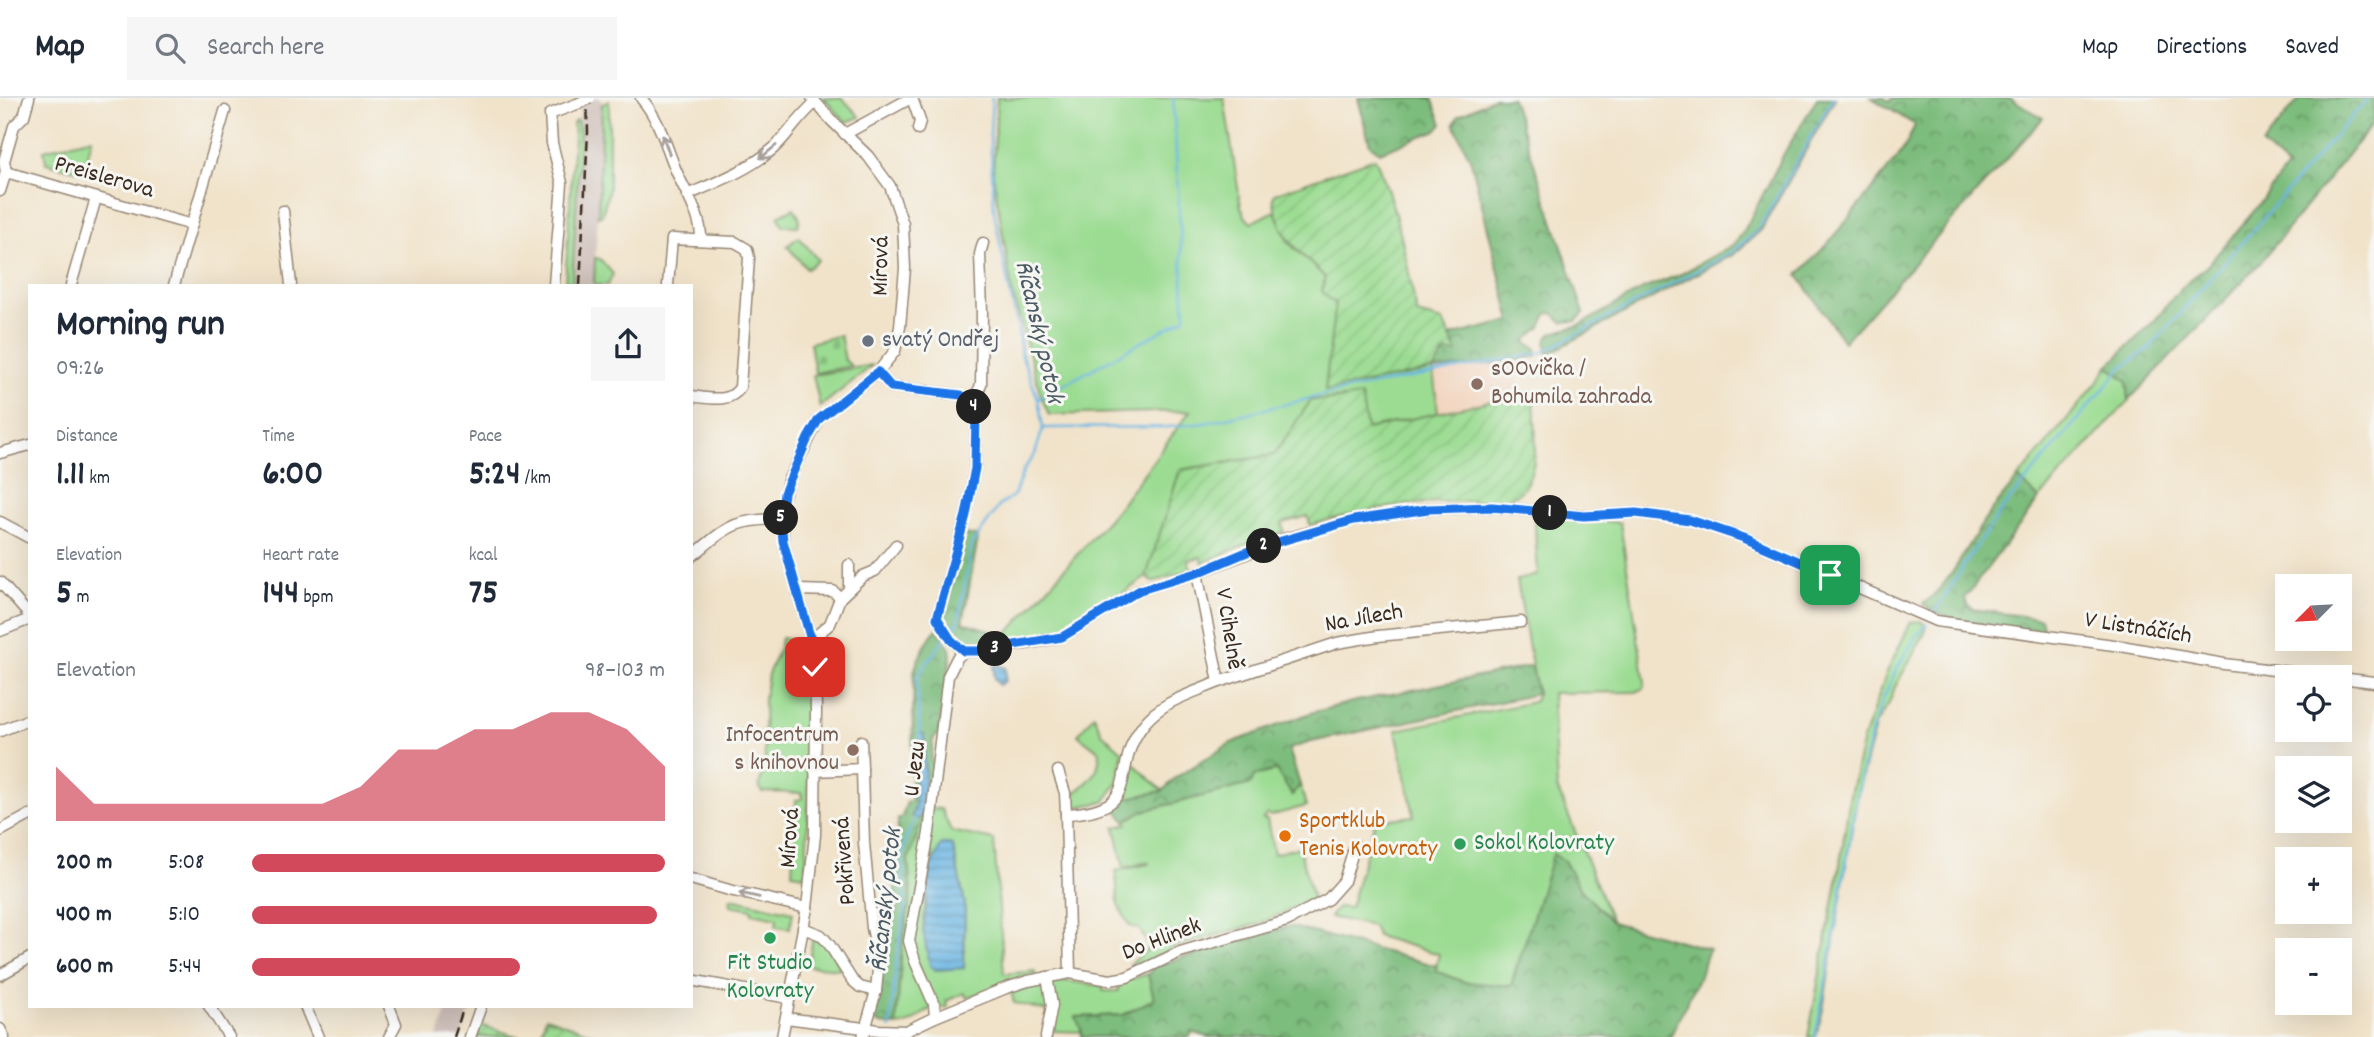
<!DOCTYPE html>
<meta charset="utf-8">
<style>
:root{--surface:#fff;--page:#f6f6f7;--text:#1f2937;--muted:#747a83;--line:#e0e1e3;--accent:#d1495b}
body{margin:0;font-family:Dekko,sans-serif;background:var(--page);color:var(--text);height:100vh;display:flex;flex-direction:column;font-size:26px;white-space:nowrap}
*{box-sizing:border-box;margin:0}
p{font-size:23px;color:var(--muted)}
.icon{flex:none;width:38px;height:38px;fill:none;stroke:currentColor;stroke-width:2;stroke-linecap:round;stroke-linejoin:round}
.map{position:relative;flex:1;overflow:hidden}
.side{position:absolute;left:28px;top:186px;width:665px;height:724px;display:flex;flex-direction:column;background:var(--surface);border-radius:0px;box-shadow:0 7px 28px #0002}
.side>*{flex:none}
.needle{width:46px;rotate:246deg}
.controls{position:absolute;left:2275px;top:476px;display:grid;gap:14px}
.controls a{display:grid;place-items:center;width:77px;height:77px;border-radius:0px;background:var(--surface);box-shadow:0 7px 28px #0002;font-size:35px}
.pin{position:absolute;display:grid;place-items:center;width:60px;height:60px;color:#fff;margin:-30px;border-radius:14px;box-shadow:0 4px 10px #0006}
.km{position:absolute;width:35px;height:35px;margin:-18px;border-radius:50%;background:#222;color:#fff;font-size:19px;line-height:35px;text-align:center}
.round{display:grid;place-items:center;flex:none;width:74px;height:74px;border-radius:0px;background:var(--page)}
.head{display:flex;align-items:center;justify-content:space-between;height:119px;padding:0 28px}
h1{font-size:38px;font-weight:700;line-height:52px}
.figures{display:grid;grid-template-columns:repeat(3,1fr);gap:10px;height:119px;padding:7px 28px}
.figures div{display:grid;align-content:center}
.figures b{font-size:35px;font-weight:700}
.figures small{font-size:19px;font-weight:400}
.figures p{font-size:19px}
.chart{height:196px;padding:14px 28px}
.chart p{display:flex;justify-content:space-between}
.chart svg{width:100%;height:126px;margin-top:7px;fill:var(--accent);opacity:.7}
ul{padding:0 28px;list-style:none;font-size:23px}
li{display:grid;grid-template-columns:112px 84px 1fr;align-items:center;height:52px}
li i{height:18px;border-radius:9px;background:var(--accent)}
header{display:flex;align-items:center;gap:42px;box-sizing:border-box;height:98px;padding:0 35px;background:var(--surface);border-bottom:2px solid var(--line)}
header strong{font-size:33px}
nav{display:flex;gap:38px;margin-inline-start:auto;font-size:24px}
.search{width:490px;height:63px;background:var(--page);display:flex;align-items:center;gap:18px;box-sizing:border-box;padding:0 24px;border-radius:0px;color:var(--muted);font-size:26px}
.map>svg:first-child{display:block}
.built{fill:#f2d4be}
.industrial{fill:#cfc0ba}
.green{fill:#9bdc92;stroke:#6b8358;stroke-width:2;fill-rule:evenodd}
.forest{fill:url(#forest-crowns);stroke:#5c734d;stroke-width:2}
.cemetery{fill:url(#cemetery-stones);stroke:#6b8358;stroke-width:2}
.garden{fill:url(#garden-furrows);stroke:#6b8358;stroke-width:2}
.water{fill:url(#water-rules);stroke:#527080;stroke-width:2}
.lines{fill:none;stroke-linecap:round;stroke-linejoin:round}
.stream{stroke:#6ab5e3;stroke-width:2.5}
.minor-casing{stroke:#968674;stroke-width:13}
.minor{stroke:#fff;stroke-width:10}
.rail{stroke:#3b2a1e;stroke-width:2.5;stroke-dasharray:10 5;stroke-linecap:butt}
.minor-bridge-casing{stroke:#968674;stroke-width:13;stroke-linecap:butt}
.minor-bridge{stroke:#fff;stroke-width:10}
.oneway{stroke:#a79f9a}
.route-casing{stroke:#fff;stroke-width:14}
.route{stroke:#1a73e8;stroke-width:9}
.worship-dot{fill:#6b7280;stroke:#f6f6f2;stroke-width:2.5}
.education-dot{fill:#8d6e63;stroke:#f6f6f2;stroke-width:2.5}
.food-dot{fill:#e8710a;stroke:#f6f6f2;stroke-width:2.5}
.leisure-dot{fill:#2e9e5b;stroke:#f6f6f2;stroke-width:2.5}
.labels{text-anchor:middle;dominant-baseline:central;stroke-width:6;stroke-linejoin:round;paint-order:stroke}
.street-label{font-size:24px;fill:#3b2a1e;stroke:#f6f6f2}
.worship-label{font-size:24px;fill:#5b616d;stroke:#f6f6f2;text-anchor:start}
.education-label{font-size:24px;fill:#785e54;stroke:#f6f6f2;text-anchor:start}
.food-label{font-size:24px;fill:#c56008;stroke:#f6f6f2;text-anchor:start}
.leisure-label{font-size:24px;fill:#27864d;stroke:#f6f6f2;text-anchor:start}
.water-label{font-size:26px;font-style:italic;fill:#4b5b63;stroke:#f6f6f2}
</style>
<header>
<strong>Map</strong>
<div class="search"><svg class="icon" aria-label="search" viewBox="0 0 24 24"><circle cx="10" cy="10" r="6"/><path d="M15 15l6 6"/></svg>Search here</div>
<nav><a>Map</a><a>Directions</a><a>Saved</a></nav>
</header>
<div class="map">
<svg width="2374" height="939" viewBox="0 0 2374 939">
<defs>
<pattern id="forest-crowns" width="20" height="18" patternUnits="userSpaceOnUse" patternTransform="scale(1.75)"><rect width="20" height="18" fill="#7cbc7c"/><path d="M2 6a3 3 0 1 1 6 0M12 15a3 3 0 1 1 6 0" fill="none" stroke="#679965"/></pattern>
<pattern id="cemetery-stones" width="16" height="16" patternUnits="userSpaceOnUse" patternTransform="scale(1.75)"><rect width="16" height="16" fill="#9bdc92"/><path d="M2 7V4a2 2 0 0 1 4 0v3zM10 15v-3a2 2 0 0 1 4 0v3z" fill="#86bd7d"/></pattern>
<pattern id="garden-furrows" width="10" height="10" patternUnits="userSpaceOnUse" patternTransform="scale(1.75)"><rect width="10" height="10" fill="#9bdc92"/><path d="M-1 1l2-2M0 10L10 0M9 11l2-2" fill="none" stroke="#86bd7d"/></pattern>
<pattern id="water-rules" width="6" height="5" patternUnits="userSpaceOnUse" patternTransform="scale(1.75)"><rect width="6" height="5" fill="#6ab5e3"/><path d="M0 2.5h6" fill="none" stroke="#5893b7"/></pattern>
</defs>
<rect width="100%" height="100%" fill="#f6f6f2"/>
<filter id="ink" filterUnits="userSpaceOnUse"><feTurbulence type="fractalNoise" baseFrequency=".0143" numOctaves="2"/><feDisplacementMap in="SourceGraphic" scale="14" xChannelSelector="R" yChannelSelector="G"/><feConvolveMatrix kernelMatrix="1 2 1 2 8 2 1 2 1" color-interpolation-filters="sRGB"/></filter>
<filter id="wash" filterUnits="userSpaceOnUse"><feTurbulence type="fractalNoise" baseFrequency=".00686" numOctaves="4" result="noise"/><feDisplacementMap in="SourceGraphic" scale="28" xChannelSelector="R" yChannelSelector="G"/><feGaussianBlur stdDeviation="1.57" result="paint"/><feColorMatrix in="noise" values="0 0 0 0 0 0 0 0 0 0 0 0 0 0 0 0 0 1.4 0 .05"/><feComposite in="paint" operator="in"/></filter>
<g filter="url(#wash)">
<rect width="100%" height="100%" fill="#f1e3ca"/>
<path class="built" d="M1515,263l5,33 -82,19 -5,-43z"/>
<g class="industrial">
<path d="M579,0h22l1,34 -8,153h-22l8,-153z"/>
<path d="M448,908h23l-10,31h-23z"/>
</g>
<g class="green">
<path d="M823,0h19l18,19 -14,5z"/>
<path d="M997,0h227l17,109 5,11 6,4 23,-11 13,31 37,35 11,25 -11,88 108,-20 5,43 -71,16 -23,-31 -33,3 -37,54 -94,15 -34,107 -67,46 -20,9 -52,10 2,-10 110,-125 71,-96 -141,4 -8,-19 -29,-105 -19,-117z"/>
<path d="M609,3v88l-7,26 -4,1 4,-112z"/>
<path d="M577,22l3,12 -8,153h-7l9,-149 -1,-13z"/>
<path d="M92,40l-8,34 -38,-9 -2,-13z"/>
<path d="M794,110l6,11 -2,7h-15l-5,-10z"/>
<path d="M799,139l19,23 -11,9 -20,-23z"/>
<path d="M595,160l5,1 13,15 -5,11h-14z"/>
<path d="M873,267l-53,42 -7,-32z"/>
<path d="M2108,268l19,15 2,19 -90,99 -21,-21 80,-96z"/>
<path d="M1534,414l86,11 25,160 -2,6 -7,3 -84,1 5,95 55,134 -31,-32 -17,-29 -48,106 -5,19 -47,-4 -29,-11 4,-17c-21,-6 -44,-12 -62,-18l-4,-10 -43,-9 8,-10 12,1 25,-87 39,-5 -18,-86 138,-28 3,-8 -20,-114 21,-5z"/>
<path d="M1921,523l5,5 -1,7 -30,54 -6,16 -13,20 -18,68 -35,218 -7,28h-8l31,-166 11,-76 13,-56 24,-67 24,-50z"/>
<path d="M781,540l21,4c13,32 7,68 7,102 -1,44 0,87 -4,131l-13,-2 4,-73 6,-1v-6l-40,-1 -3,-7 6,-20 -1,-65 4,-26 11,-25z"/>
<path d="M1094,617l8,18 21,19 -6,32 -13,18 -33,6 -1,-8c15,-21 28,-17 30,-48l-22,-17z"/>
<path d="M1132,664l31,29 -41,8z"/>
<path d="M1276,672l16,24 8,-9 6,21 -36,10 -3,-2 -4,5 4,1 7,34 25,-7 14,52 -52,24 -82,22 -46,24 -3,-4 20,-18 -11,-18 -9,-3 -12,-21 -2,-34 33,-7 -1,-2 -24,6 -9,-41 13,-3 -3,-3 18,-10 108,-27 3,-8z"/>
<path d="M927,710l14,1 10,22 43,9 10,134 31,-3v4l-16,3 -52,20 -3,-5 -18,8 2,6 -5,1 -4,-4c-15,6 -27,23 -43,22l6,-79 9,-53 -3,-34zM953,749l12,57 -1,64 -41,-36 4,-45z"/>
<path d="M731,800l62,14 -3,16 -14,-2 1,-8 -25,-5v-4l-22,-4z"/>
<path d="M813,838l15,11 13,22 -33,-3z"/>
<path d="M1148,876l6,25 -31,16 -46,2 5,15 -29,-1 3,-18 -42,-10 -3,-12 55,-10 37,5v5h15v-8z"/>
</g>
<g class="forest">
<path d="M1358,0h74l10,26 -5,6 -57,22 -10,-7z"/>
<path d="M1494,0h18l72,215 -8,8 -14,1 -9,-9 -6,1 -6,13 -16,14 11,7 1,8 -22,5 -82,9 12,-18 10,-6 -5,-10 61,-15 -40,-160 -17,-37 4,-8z"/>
<path d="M1817,0h18l-74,132 -27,24 -186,100 -2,-10 1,-6 6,-5 27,-8 63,-36 38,-15 53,-30 10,-13 41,-79z"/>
<path d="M1872,0h12l6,4 2,-4h118l33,20 -199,224 -46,-67 32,-34 68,-84 8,-12 9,-20z"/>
<path d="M2300,0h74v24l-114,141 -131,137 -2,-19 -19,-15 47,-46 26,-32 26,-22 48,-56 32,-43 -25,-22z"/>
<path d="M2018,380l21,21 -74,99 2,7 6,4 68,10 3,12c-24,-3 -109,-9 -121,-27 27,-20 43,-55 61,-83 11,-15 23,-29 34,-43z"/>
<path d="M966,436l12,3 -15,85 36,11 10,-1 -2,10c-39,6 -42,10 -65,-25z"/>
<path d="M937,531l13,19 1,8 -13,78 -5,5 -2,20 3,8 -7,41 -19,52 3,34 -9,53 -6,79 -16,-2 -10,-5 19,-89 5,-11 4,-100h3l6,-17 4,-1 3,-129c3,-11 14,-35 23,-43z"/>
<path d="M1532,568l5,28 -226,48 -22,7 11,36 -8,10 -16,-25 -22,6 -3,8 -108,27 -18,10 -8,-11 -1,-6 6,-5 41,-8 12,-13 56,-35 80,-30 41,-11z"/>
<path d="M1553,756l11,7 17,29 31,32 97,27 -9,26 -30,62h-286l-22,-7 -3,7h-150l-18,-5 -1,5h-109l1,-5 -6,-15 47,-2 31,-16 -6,-25 7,-8 135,-40 147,40 -2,5 29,11 47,4z"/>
</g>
<path class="cemetery" d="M840,237l5,25 6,6 -36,7 -5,-30z"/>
<g class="garden">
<path d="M1375,60c22,48 32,104 42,156l26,7 14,32 -12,-1 -12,18 -108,21 10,-89 -4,-1 -9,-10 3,-14c-26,-25 -48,-42 -52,-80l3,-4z"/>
<path d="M1534,293c0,26 7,73 -9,95 -5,8 -13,12 -22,14 -22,2 -44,1 -65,2 -44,3 -86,11 -128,23l-2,-9 -26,7 2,9 -30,9 -51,22 -2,-6 -13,3 3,10 -38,12 -7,-5 34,-107 94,-15 37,-55h21l29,-4 6,33z"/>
<path d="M546,919l47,17 -1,3h-53z"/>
<path d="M480,927l39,12h-43z"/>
</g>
<g class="water">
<path d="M997,567l9,3 -1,13 -6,4 -5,-6v-13z"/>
<path d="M921,635l3,1c1,14 1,26 1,40 -1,19 7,27 -6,45l-7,-3 3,-11v-49z"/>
<path d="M942,746h8l3,3 12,57 -1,64 -28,2 -6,-4 -7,-34 8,-67z"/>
</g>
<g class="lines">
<g class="stream">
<path d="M1038,301l147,-81 -12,-220"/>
<path d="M1044,330l124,-1 37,-4 137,-32 199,-38 193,-102 24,-21 75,-132"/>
<path d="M1935,515l36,-59 32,-46 119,-141 28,-19 218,-250"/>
<path d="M950,533l8,-8 14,-79 28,-39 14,-10 10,-26 11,-15 8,-26 -5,-29 -17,-46 -3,-27 -9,-37 -15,-79 -4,-75 2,-37"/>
<path d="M920,641l-3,-62 29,-41"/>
<path d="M890,930l7,-73 8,-43 -2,-53 3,-21 11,-24"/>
<path d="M1815,939c12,-56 21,-112 30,-168 14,-84 25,-179 82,-245"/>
</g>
</g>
</g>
<g filter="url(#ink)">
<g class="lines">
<g class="minor-casing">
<g id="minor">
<path d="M641,0c18,21 24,45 34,70 9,23 27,47 26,72"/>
<path d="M912,0l8,23 -2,8"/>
<path d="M845,36l66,-36"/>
<path d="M6,74l186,53"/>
<path d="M0,93l6,-19 -2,-11 10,-35 10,-10 5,-18"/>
<path d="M687,97c30,-13 62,-25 87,-47 15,-14 25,-32 41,-45"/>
<path d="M283,113l8,74"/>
<path d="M71,187l25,-87"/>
<path d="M174,187l51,-174"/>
<path d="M554,187l8,-102 -10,-40 -2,-29 27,-10"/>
<path d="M668,187l4,-46 63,3 12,7 2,9 -9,129c-9,17 -32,11 -49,9"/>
<path d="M878,274l13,15 70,8 9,6 6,12 -1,55 -9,47 -29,103 14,22 13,11h14l53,-8 31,-6 78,-47 57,-17 87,-34 70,-19 74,-11 64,-2 92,9 52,-3 54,7 54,18 192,83 185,25 103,18 108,13"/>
<path d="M970,303l9,-11 2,-6 1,-72 -2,-58 3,-11"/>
<path d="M0,355l30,-8"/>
<path d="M0,424l30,16"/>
<path d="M691,459c37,-30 41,-38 90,-38"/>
<path d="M849,467v23"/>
<path d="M0,484l30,34"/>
<path d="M798,492l35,1 7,7"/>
<path d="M0,533l30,-12"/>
<path d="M811,542l19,-16 10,-26 23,-22 12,-5 21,-26"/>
<path d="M2340,580l34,4"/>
<path d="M1219,584l118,-39 41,-7 143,-14"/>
<path d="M0,633l30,-12"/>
<path d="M862,671l2,74 8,85 7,31 -3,32 -13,46"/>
<path d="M815,673l47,-2 -1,-28"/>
<path d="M1058,673l7,22 1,21"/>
<path d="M0,733l30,-16"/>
<path d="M691,781l38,11 78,18"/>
<path d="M803,830l18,7 8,9 23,36 8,7 16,4"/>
<path d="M1070,875l-4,-159c82,-5 41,-43 78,-90 18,-23 49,-31 75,-42l-22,-109"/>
<path d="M0,877l30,-17"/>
<path d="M696,883l93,17"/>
<path d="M209,908l20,31"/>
<path d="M305,908l13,31"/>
<path d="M935,919l-1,-13 -19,-43 -6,-20 20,-108 19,-157 9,-18 7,-7"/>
<path d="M786,920l93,12 27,1 29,-14 71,-29 22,-7 42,-8 40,7 17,-3 53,-25 107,-31 41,-22 16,-18 11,-36"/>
<path d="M0,931l4,8"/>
<path d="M389,939l7,-13 -7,-18"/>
<path d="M470,939l11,-31"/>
<path d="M782,939l25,-129 8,-73 1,-126 -1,-42 -4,-27 -28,-99 -1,-37 6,-23 31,-62 59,-47 17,-21 5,-24 5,-59 -2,-44 -13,-38 -22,-30 -37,-36 -19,-22"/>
<path d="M1046,939l6,-32 -5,-28"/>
</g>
</g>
<use href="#minor" class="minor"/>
<g class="rail">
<path d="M580,187l8,-153 -1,-34"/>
<path d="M454,939l10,-31"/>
</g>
<g class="minor-bridge-casing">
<path id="minor-bridge" d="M577,6l13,-6"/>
</g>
<use href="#minor-bridge" class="minor-bridge"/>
</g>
<defs><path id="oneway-shaft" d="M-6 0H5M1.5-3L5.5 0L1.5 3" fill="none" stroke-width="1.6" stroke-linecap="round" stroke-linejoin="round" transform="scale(1.75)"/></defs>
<g class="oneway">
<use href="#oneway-shaft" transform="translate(666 47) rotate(-110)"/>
<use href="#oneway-shaft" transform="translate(768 54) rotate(141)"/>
<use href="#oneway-shaft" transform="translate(749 797) rotate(-167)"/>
</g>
</g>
<g class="lines" filter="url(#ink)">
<g class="route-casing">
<path id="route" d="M815,569l-4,-27 -28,-99 -2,-22 3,-26 24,-55 11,-19 59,-47 13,15 70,8 9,6 6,12 -1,55 -9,47 -29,103 14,22 13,11h14l84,-14 78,-47 57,-17 57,-24 100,-29 74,-11 64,-2 92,9 52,-3 54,7 54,18 86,37"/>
</g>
<use href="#route" class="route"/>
</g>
<circle class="worship-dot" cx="868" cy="243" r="7"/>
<g class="education-dot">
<circle cx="1477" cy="286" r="7"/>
<circle cx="853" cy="652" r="7"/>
</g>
<circle class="food-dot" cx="1285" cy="738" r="7"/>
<g class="leisure-dot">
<circle cx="1460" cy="746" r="7"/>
<circle cx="770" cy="840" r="7"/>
</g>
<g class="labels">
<g class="street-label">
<text transform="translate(104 80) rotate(16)">Preislerova</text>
<text transform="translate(882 168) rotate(-89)">Mírová</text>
<text transform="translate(1364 521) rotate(-10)">Na Jílech</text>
<text transform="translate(1228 531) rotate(81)">V Cihelně</text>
<text transform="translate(2138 531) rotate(9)">V Listnáčích</text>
<text transform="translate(916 671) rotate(-83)">U Jezu</text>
<text transform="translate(791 740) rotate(-86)">Mírová</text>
<text transform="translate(846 763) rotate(-94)">Pokřivená</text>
<text transform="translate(1162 842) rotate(-21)">Do Hlinek</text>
</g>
<g class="worship-label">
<text x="882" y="243">svatý Ondřej</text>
</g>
<g class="education-label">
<text x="1491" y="272">sOOvička /<tspan x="1491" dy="28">Bohumila zahrada</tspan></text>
<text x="839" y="638" text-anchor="end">Infocentrum<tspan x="839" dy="28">s knihovnou</tspan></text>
</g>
<g class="food-label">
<text x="1299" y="724">Sportklub<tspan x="1299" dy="28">Tenis Kolovraty</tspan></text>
</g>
<g class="leisure-label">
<text x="1474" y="746">Sokol Kolovraty</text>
<text x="770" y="866" text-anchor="middle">Fit Studio<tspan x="770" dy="28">Kolovraty</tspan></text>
</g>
<g class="water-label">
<text transform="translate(1038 234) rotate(77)">Říčanský potok</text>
<text transform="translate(887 802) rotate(-84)">Říčanský potok</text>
</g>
</g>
</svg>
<div class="controls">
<a><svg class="needle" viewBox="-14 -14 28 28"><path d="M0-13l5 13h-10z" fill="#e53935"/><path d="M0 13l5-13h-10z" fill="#747a83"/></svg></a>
<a><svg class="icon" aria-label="locate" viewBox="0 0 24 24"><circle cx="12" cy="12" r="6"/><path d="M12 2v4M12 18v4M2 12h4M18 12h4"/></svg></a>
<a><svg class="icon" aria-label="layers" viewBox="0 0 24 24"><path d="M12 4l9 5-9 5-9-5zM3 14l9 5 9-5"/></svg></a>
<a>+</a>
<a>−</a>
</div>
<div class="pin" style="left:1830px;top:477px;background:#1e9e55"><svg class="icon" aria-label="arrive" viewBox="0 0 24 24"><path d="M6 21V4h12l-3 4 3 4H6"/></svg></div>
<div class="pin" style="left:815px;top:569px;background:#d93025"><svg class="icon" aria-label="check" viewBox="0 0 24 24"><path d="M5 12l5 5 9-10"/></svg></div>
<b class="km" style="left:1550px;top:415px">1</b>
<b class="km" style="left:1264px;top:448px">2</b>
<b class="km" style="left:995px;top:551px">3</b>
<b class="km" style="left:974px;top:309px">4</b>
<b class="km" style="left:781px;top:420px">5</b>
<section class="side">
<div class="head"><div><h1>Morning run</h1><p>09:26</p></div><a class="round"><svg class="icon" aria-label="share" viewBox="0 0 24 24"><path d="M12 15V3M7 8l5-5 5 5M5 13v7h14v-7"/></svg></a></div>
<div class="figures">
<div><p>Distance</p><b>1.11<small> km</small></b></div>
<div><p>Time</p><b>6:00</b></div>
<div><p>Pace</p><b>5:24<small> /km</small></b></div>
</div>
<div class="figures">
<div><p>Elevation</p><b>5<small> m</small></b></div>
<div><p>Heart rate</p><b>144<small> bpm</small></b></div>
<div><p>kcal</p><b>75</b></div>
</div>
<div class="chart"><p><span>Elevation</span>98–103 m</p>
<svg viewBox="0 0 160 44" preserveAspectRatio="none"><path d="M0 44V25L10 38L20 38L30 38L40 38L50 38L60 38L70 38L80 32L90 19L100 19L110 12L120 12L130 6L140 6L150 12L160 25V44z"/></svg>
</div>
<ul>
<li><b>200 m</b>5:08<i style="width:100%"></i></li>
<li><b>400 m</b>5:10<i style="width:98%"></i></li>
<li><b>600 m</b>5:44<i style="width:65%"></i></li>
</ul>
</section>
</div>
